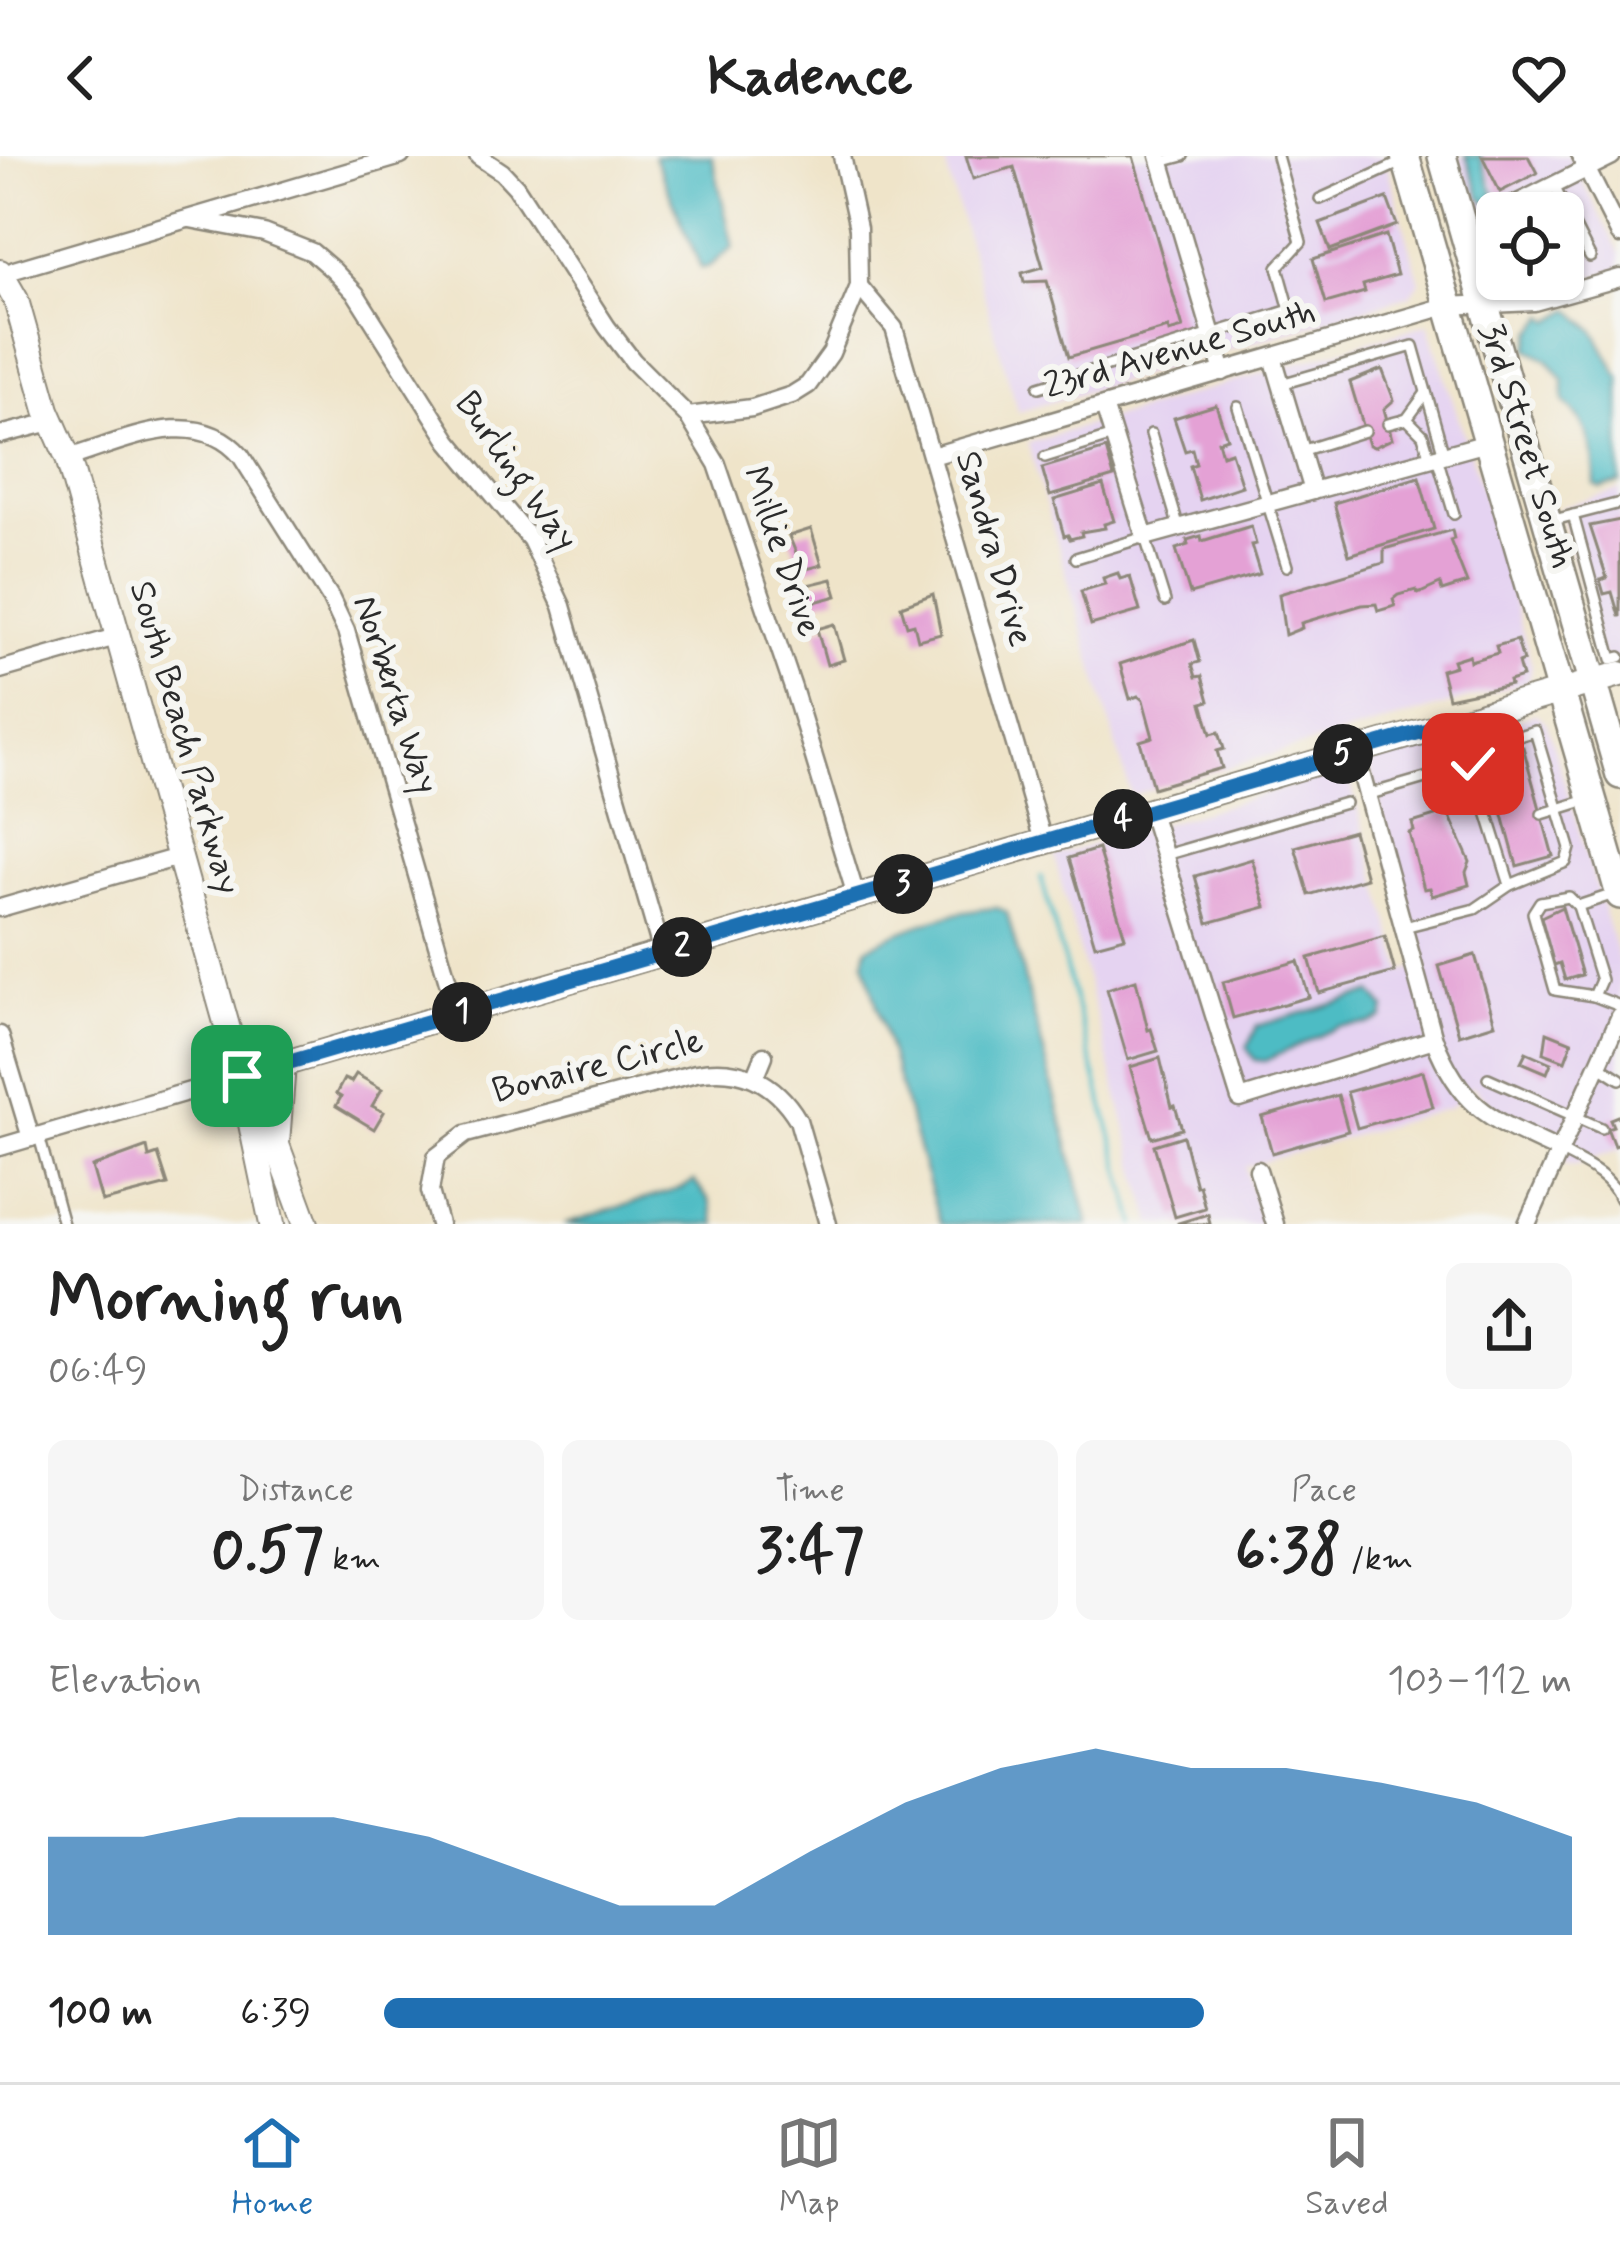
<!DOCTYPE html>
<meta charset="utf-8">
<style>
:root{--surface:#fff;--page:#f6f6f6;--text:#222;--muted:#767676;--line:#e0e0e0;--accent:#1f6fb2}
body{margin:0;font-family:Mynerve,sans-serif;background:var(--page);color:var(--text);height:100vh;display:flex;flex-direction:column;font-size:45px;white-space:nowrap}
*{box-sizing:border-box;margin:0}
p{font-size:39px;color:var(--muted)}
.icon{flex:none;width:66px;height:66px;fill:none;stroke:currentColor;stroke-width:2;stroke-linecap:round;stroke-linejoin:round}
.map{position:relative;height:1068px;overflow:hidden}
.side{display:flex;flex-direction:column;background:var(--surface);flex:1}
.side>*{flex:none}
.controls{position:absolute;left:1476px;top:36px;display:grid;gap:24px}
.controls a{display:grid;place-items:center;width:108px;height:108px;border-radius:18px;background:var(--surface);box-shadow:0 3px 9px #0004;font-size:60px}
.pin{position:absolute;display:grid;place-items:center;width:102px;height:102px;color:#fff;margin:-51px;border-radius:24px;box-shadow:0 6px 18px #0006}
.km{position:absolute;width:60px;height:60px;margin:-30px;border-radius:50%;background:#222;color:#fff;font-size:33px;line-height:60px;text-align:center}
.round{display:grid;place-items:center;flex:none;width:126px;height:126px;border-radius:18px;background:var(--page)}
.overview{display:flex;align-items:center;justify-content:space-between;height:204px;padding:0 48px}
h1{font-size:66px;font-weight:700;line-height:90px}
.stats{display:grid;grid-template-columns:repeat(3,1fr);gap:18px;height:204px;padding:12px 48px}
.stats div{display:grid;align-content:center;border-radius:18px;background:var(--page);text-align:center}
.stats b{font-size:60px;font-weight:700}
.stats small{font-size:33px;font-weight:400}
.stats p{font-size:33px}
.chart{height:336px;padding:24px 48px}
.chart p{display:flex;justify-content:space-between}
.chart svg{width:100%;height:216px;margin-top:12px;fill:var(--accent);opacity:.7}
ul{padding:0 48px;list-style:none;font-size:39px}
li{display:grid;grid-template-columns:192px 144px 1fr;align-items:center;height:90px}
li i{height:30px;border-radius:15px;background:var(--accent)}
header{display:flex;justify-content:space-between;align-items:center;height:156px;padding:0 48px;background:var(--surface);font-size:54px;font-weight:700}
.menu{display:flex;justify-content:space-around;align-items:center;height:168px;border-top:3px solid var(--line);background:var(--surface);font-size:33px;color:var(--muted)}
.menu a{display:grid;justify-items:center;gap:6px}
.menu .active{color:var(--accent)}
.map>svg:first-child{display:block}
.built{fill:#e5d3f1}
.water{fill:#4ebcc4;stroke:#3c7478;stroke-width:3}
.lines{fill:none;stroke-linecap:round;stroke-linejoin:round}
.stream{stroke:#4ebcc4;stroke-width:4.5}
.building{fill:#e4a1d5}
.lane-casing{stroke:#8d887a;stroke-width:14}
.street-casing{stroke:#8d887a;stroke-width:21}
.secondary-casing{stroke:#8d887a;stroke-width:28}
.primary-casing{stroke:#8d887a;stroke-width:32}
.lane{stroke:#fff;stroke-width:9}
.street{stroke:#fff;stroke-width:16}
.secondary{stroke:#fff;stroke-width:24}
.primary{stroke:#fff;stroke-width:27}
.route-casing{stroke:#fff;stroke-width:24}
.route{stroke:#1f6fb2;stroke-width:15}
.labels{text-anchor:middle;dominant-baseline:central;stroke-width:12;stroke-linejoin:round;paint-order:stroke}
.street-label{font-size:36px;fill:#2b2b2b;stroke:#f6f6f2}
</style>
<header><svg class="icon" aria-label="back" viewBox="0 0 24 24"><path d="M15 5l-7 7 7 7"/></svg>Kadence<svg class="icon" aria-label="heart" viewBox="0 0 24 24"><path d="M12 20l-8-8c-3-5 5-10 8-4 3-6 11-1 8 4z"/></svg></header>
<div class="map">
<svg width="1620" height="1068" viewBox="0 0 1620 1068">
<rect width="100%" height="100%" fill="#f6f6f2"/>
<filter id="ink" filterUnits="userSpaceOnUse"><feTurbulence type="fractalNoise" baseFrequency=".00833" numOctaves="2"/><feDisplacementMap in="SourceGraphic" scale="24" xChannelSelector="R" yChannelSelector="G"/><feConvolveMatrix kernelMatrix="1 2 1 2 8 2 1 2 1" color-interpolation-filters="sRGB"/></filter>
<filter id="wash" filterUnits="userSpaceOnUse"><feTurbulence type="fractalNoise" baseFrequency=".004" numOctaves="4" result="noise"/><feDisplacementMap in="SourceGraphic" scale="48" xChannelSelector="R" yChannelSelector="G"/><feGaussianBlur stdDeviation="2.7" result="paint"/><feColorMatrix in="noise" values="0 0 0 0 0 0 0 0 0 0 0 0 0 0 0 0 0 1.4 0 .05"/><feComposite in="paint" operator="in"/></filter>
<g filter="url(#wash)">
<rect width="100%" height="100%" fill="#efe4c9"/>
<g class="built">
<path d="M943,0h441l36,126 -9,13 -393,117z"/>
<path d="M1464,0h105l51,98v15l-67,20 -30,-10h40v-66h-66v65l-39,-119z"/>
<path d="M1428,168l62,191 42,151 -5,16 -396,113 -103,-352z"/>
<path d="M1620,334v175l-6,2 -12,-11 -43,-149z"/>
<path d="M1536,558l10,8 74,242v186l-48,15 -9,-4 8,-16 -70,-32 -29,-27 -23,22 -204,59 16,57h-109l-98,-368 293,-86 56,201 20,-6 -53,-197 6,-10z"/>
</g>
<g class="water">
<path d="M654,0h58l21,91 -24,20 -8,1z"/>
<path d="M1466,0h14l17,46 -9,2 -7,-5z"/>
<path d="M1571,153l23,21 26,48v105l-20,5 -5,-3c0,-33 -5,-61 -31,-84v-20l-17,-22 -19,-10 5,-17 13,-16 6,5z"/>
<path d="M998,752l9,5 82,311h-149l-76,-263 3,-14c44,-22 83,-36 131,-39z"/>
<path d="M1372,837l13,15 -2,10 -13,6 -30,2 -75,35 -10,-1 -8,-12 10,-22z"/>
<path d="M694,1025l16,21 6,22h-152l118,-36z"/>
</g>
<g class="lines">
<path class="stream" d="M1041,721l95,347"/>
</g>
<g id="blocks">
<g class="building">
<path d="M966,0h167l50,172 -14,4 -1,-4 -99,29 -22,-76 -23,1 -2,-9 21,-6 -29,-100 -41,12z"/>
<path d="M1482,0h46l9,17 -37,19z"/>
<path d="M1387,42l10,27 -67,25 -10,-27z"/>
<path d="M1386,79l11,40 -34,10 2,7 -39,11 -13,-44z"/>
<path d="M1563,93l13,26 -23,12 -8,-2 -3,-6h21z"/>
<path d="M1382,213l12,31 -10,9 8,30 -18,8 -5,-2 -19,-63z"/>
<path d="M1216,249l11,33 -9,3 4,14 9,-3 11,34 -42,14 -10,-34 6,-2 -4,-15 -7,2 -11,-33z"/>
<path d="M1106,293l8,28 -64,19 -8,-28z"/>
<path d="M1419,321l15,52 -85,26 -15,-52z"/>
<path d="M1103,329l11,36 -10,3 1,4 -24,4 1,4 -12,3 -2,-4 -4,1 -10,-36z"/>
<path d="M1620,364v96h-1l-7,-24 -8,2 -4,-14 7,-2 -17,-52z"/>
<path d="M1251,370l5,18 -5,1 9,29 -70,20 -14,-45 12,-4 -1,-5 14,-4 1,5z"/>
<path d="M811,373l11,36 -19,5 -14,-34z"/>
<path d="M1452,374l2,9 -4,1 17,43 -25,8 -2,-7 -22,10 -2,-4 -18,5 -5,4 2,7 -17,5 -2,-7 -14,1 -61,18 1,5 -17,7 -6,-41 105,-31v-14z"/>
<path d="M1118,417l2,6 10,-3 10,35 -49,14 -10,-34 24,-7 -2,-6z"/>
<path d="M832,423l5,17 -33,9 -5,-18z"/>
<path d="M933,438l8,40 -23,6 -4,-16 -7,2 -6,-20z"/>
<path d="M834,468l10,36 -17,5 -10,-36z"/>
<path d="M1194,484l6,22 -8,2 4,13 6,-1 7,25 -7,2 9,31 8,-2 5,17 -7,2 5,17 -69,20 -13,-47 13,-4 -10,-37 -5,-4 -8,3 -10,-35z"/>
<path d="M1517,484l6,21 -5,2 4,14 -13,4 1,4 -62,13 -7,-28 14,-4 -2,-6 16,-5 1,6 28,-8 -2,-7z"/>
<path d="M1523,591l30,109 -36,10 -30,-109z"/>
<path d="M1448,656l22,50 -4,10 3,13 -37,11 -2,-8 -6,1 -15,-56 5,-2 -2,-8z"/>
<path d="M1353,675l13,47 -57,17 -14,-48z"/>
<path d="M1098,693l27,88 -30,8 -26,-87z"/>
<path d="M1252,703l14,48 -58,16 -13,-47z"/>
<path d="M1562,751l20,68 -17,5 -5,-17 -6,2 -13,-48z"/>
<path d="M1385,780l10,36 -76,21 -10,-35z"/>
<path d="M1475,799l20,69 -36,11 -20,-69z"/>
<path d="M1298,805l11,36 -76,21 -10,-36z"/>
<path d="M1136,824l12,50 3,-1 7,22 -30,9 -21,-71z"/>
<path d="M1547,876l25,10 -7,19 -21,-8z"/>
<path d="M1526,896l25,11 -4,10 -26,-11z"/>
<path d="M1160,902l12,49 3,-1 7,23 -30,9 -22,-71z"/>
<path d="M1423,915l10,36 -76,21 -10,-36z"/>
<path d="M356,918l26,15 -10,17 12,6 -10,17 -38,-23 5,-9 -5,-3 8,-15 7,3z"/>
<path d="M1338,939l10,36 -76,22 -10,-36z"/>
<path d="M1620,959v29l-6,2 -7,-18 6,-2 -3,-7z"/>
<path d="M1183,980l13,50 3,-1 6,23 -30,9 -21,-72z"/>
<path d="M147,991l2,10 9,-3 10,31 -66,17 -10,-35z"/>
<path d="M1208,1058l2,10h-32v-1z"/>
</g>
</g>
</g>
<g filter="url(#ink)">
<use href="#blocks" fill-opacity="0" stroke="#8d887a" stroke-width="3"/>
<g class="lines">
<g class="lane-casing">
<g id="lane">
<path d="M1161,6l22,-6"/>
<path d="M1554,30l36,71"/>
<path d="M1320,43l82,-37"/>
<path d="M1281,228l132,-38 31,109"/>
<path d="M1039,231l251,-77 -12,-43 23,-25 -24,-86"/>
<path d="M1238,251l49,159"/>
<path d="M1407,263l16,16 7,24"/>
<path d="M1388,268l19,-5 19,-26"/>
<path d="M1151,278l28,94"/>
<path d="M1301,295l64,-20"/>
<path d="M1045,301l68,-21"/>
<path d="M1437,301l17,57"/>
<path d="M1573,359l39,144 8,-2"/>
<path d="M1550,365l70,-18"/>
<path d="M1076,402l69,-21 20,64"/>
<path d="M1460,570l50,159"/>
<path d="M1367,639l106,-31"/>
<path d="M1542,658l45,-14"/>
<path d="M1165,699l180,-52"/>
<path d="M1614,738l-36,12 23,74 -7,16 26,10"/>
<path d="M1578,750l-9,-9 -29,5 -7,11 22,77 39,6"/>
<path d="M1404,771l71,-18 35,-24 56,-23 4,-14 -35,-117 -66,20"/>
<path d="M1598,909l22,14"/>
<path d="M1488,922l113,50"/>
<path d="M39,980l24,88"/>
<path d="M1560,995c23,13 50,23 60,48"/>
</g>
</g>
<g class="street-casing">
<g id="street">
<path d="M478,0l24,16 14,15 91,140 26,34 55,55 29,48 76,224 64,211"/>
<path d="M1159,0l64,216"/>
<path d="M1580,0l40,79"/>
<path d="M1498,57l114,-57"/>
<path d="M190,63l74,14 48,19 21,18 23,24 93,147 82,99 31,66 100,346"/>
<path d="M14,114l387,-114"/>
<path d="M859,130l35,42 149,513"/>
<path d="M1273,201l40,134"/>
<path d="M1104,250l41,131 342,-94"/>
<path d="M688,260l64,-8 40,-13 16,-10 23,-32 28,-67 -1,-58 -16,-72"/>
<path d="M0,279l55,-14"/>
<path d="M932,300l514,-150 88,-4 86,-24"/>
<path d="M68,302c55,-16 128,-55 173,-2l89,141 16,34 111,382"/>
<path d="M0,514l116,-33"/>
<path d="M1355,595l79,288c29,73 60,81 126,112"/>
<path d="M1151,656l89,287 194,-60"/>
<path d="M0,752l182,-52"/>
<path d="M0,879l31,103"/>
<path d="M755,922l9,-22"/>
<path d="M0,991l241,-71"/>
<path d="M1258,1014l17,54"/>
<path d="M439,1068l-9,-33 6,-34 30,-23 230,-61c44,-8 79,8 102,47l30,104"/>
<path d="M1527,1068l93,-208"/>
</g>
</g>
<g class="secondary-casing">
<g id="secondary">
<path d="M0,116l16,28 31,110 21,48 173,618 31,148"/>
<path d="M241,920l1379,-402"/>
<path d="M256,948l21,41 29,79"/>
<path d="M277,987l6,-79"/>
</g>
</g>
<g class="primary-casing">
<g id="primary">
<path d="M1405,0l215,739"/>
<path d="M1442,0l178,619"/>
</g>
</g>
<use href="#lane" class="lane"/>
<use href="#street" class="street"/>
<use href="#secondary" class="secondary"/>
<use href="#primary" class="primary"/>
</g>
</g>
<g class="lines" filter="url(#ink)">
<g class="route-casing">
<path id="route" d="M242,920l1216,-355 15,43"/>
</g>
<use href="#route" class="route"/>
</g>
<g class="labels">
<g class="street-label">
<text transform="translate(1180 194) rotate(-16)">23rd Avenue South</text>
<text transform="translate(1526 290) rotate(73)">3rd Street South</text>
<text transform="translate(515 316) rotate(55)">Burling Way</text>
<text transform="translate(993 393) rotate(74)">Sandra Drive</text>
<text transform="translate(781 396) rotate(71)">Millie Drive</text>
<text transform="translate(394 539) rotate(72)">Norberta Way</text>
<text transform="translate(184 582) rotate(74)">South Beach Parkway</text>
<text transform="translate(598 911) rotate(-14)">Bonaire Circle</text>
</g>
</g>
</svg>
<div class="controls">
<a><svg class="icon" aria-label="locate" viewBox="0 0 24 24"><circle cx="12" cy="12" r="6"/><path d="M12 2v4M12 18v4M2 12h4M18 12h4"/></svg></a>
</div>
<div class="pin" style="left:242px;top:920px;background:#1e9e55"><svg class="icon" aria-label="arrive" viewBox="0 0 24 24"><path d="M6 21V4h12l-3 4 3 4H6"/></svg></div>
<div class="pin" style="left:1473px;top:608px;background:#d93025"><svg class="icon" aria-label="check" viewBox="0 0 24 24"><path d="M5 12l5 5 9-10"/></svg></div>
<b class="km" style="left:462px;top:856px">1</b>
<b class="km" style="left:682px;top:791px">2</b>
<b class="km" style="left:903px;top:728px">3</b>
<b class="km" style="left:1123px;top:663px">4</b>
<b class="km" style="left:1343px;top:598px">5</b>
</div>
<section class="side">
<div class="overview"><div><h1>Morning run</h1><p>06:49</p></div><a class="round"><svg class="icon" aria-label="share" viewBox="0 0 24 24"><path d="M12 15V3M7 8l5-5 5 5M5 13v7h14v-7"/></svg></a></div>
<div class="stats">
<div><p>Distance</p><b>0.57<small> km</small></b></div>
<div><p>Time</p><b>3:47</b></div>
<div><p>Pace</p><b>6:38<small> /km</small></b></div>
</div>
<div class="chart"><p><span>Elevation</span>103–112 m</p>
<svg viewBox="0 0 160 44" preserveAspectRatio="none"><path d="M0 44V24L10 24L20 20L30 20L40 24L50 31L60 38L70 38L80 27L90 17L100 10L110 6L120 10L130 10L140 13L150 17L160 24V44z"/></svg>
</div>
<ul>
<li><b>100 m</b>6:39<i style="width:69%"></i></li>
</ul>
</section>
<nav class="menu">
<a class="active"><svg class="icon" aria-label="home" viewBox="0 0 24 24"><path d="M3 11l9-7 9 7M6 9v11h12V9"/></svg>Home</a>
<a><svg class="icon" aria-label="map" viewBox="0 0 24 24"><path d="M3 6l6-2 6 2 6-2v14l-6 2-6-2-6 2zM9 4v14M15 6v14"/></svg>Map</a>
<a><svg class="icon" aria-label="saved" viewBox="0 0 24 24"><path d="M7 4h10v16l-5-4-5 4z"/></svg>Saved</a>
</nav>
